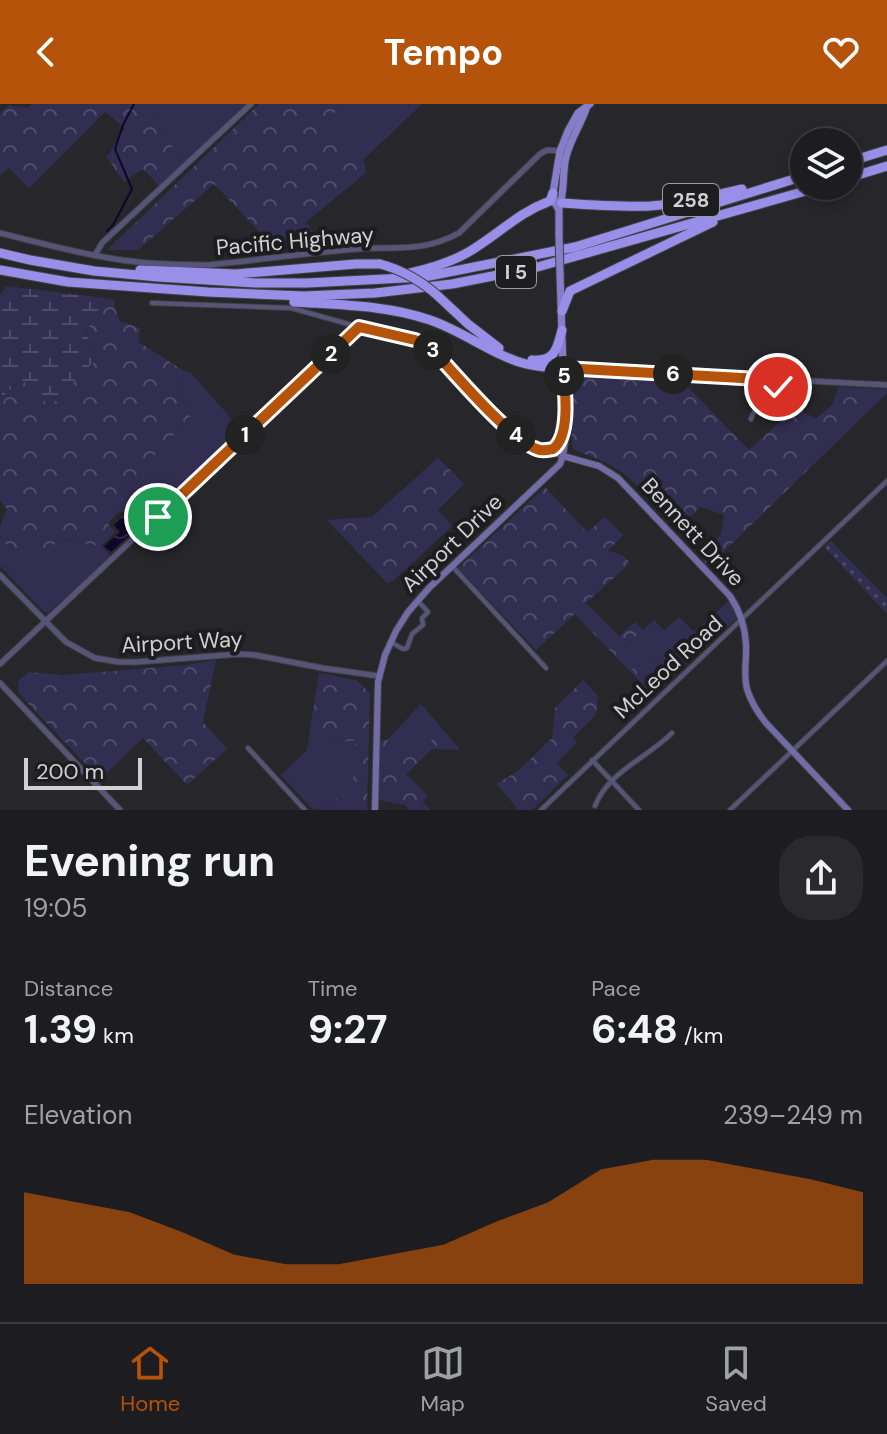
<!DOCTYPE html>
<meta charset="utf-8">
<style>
:root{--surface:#1d1c20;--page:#2a292d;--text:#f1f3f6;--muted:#a0a1a5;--line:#3b3a3e;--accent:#b45309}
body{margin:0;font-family:"DM Sans",sans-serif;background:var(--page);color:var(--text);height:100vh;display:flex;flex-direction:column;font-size:30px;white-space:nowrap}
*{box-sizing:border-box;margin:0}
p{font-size:26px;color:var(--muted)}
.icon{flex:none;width:44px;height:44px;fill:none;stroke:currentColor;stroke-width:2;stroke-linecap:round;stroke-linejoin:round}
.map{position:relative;height:706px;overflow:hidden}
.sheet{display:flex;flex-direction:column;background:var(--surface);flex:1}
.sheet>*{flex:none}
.tools{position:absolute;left:790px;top:24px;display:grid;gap:16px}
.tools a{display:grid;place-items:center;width:72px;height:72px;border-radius:50%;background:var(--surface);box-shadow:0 4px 12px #0003,0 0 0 2px var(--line);font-size:40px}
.scale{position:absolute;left:24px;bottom:20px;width:118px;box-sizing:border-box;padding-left:8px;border:4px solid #d1d1d3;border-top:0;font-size:22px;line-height:28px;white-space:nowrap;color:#d1d1d3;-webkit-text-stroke:6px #1d1d20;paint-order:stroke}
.pin{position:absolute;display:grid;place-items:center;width:68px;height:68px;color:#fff;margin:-34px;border:4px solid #fff;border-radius:50%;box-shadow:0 2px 8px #0007}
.km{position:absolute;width:40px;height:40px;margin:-20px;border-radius:50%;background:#222;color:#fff;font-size:22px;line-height:40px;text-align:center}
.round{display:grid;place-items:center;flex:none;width:84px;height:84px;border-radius:32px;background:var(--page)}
.summary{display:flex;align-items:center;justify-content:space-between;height:136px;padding:0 24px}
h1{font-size:44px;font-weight:700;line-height:60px}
.figures{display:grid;grid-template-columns:repeat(3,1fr);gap:12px;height:136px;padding:8px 24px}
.figures div{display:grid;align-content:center}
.figures b{font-size:40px;font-weight:700}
.figures small{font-size:22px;font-weight:400}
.figures p{font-size:22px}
.chart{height:224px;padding:16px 24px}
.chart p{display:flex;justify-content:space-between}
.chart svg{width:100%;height:144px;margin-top:8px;fill:var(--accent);opacity:.7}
header{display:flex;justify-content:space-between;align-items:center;height:104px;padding:0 24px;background:var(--accent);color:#fff;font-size:36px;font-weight:700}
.tabs{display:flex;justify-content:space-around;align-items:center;height:112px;border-top:2px solid var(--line);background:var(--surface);font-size:22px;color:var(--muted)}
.tabs a{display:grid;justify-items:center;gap:4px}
.tabs .current{color:var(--accent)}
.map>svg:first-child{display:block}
.grass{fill:#322e51}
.forest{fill:url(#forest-crowns)}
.wetland{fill:url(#wetland-marsh)}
.park{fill:url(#park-dots)}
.water{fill:url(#water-waves)}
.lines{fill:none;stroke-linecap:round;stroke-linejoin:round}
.stream{stroke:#0f062b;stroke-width:2}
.minor-casing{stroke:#424145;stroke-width:6}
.tertiary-casing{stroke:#424145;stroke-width:7}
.secondary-casing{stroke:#424145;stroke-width:8}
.primary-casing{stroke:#424145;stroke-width:9}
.motorway-casing{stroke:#424145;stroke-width:11}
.minor{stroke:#575478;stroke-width:4}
.tertiary{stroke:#575478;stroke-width:5}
.secondary{stroke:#726ca6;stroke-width:6}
.primary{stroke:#867ec9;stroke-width:7}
.motorway{stroke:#998fe9;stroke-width:9}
.primary-bridge-casing{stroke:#424145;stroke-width:9;stroke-linecap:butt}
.motorway-bridge-casing{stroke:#424145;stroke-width:11;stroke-linecap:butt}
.primary-bridge{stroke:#867ec9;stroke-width:7}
.motorway-bridge{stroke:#998fe9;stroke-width:9}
.route-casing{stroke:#fff;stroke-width:16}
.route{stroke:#b45309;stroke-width:10}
.labels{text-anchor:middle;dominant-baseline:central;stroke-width:8;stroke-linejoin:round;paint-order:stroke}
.shield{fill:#1d1d20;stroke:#9b9b9d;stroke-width:2}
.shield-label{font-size:20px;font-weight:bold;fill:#d1d1d3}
.street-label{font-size:22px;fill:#d1d1d3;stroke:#1d1d20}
</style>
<header><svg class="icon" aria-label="back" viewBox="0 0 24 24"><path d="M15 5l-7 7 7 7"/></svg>Tempo<svg class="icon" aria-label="heart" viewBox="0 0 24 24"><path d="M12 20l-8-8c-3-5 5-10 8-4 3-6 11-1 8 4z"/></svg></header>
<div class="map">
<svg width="887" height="706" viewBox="0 0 887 706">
<defs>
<pattern id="forest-crowns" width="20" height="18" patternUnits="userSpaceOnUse" patternTransform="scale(2)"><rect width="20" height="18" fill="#322e51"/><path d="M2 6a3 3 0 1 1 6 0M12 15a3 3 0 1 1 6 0" fill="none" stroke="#4f4b69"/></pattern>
<pattern id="wetland-marsh" width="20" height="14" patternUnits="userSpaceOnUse" patternTransform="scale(2)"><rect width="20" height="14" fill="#322e51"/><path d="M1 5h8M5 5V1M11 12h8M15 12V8" fill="none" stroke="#4f4b69"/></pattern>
<pattern id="park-dots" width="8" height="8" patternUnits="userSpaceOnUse" patternTransform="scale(2)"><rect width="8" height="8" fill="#322e51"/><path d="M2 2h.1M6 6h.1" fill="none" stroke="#4f4b69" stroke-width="1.8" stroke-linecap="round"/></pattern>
<pattern id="water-waves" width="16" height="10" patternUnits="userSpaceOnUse" patternTransform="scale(2)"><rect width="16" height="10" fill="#0f062b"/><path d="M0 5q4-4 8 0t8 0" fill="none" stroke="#312949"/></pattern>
</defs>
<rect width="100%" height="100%" fill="#27262a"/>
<g class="grass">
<path d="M161,0h87l-65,63 -28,-52z"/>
<path d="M337,0h85l-59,56 -36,-39 13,-14z"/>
<path d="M184,267l7,2 52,59 -103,93 -13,-15 -9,3 -5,-13 78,-83 -12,-25z"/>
<path d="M0,434l15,16 41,-15 45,7 10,10 -63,57 -4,-1 -44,-46z"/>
<path d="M729,497l7,14v4l-37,34 -8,-8 -62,25 -14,-14 39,-36 10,10 15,-13 15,15z"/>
<path d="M421,600l24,28 -11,6 -20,18h-15l-12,-16z"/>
<path d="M311,619l26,19 20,-1c-1,10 0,30 -4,39 -4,12 -28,28 -40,30l-32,-35 26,-25z"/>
</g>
<g class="forest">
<path d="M32,0h129l-6,11 28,52 -21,22 -19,-20 -19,13 -17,-25 18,-29 -20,-16 -76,76 -20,-20 -9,8v-63l9,-8 18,3z"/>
<path d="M259,0h78l3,3 -13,14 36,39 4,12 -61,50 16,21 -47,5 -61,-64 -76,66h-31z"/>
<path d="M105,194l10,2 -1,6 6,15 20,7 -1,14 45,29 -5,21 12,25 -78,83 5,13 -10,10 7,9 -14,14 -45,-7 -5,19 -36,-4 -15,-16v-11l7,-18 -7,-8v-89l5,-18 18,-15 33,22 11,-14 30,-28 -11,-27z"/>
<path d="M581,271l99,4 69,71 46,-42 21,11 17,-15 5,-17 49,2v4l-179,174 -8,-11 21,-22 3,-19 -24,-8 -23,23c-19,-20 -40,-49 -63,-63 -13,-8 -27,-11 -40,-18l-2,-4v-62l3,-6z"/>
<path d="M438,354l26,26 -26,26 14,16 -59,55 -6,2 -60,-63 45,-3z"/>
<path d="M545,383l42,45 18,-15 18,18 -15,16 15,4 7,8 -44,40 33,33 16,-14 8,8 -28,26 -40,-42 -39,36 -78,-82z"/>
<path d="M691,541l8,8 -47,42 -23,-25z"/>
<path d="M216,556l-13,62 24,27 -40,36 -44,-47 -43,41 -81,-85 -1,-13 11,-9 33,3 125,-10z"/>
<path d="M319,569l37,7 14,13 -3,117h-50l19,-11 17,-18 3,-40 -19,1 -26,-19z"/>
<path d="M583,576l15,16 -2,19 -23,22 4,5 -20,21 11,12 -36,35h-17l2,-2 -21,-24 22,-13 34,-33 3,-30z"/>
<path d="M445,628l15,18 -28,-1 -26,25 22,22 -5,6 8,8h-22l-4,-5 -25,-5v-60h7l12,16 15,-1 20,-17z"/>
</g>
<path class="wetland" d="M6,182l99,12 -19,34 11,27 -30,28 -11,14h-17l-17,-22 -17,15 -5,18v-116z"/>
<path class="park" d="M831,437l56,57v16l-63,-67z"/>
<path class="water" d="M126,409l13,13 -29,27 -6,-7 16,-14 -6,-7z"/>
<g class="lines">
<path class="stream" d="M107,127l6,-6 19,-36 -17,-40 8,-24 11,-21"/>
<g class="minor-casing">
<g id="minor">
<path d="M152,199l139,5 68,19"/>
<path d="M751,315c4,-13 13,-18 25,-25l2,-14"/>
<path d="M452,462l94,102"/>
<path d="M391,538l12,7 4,-1 5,-14 11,-9 -1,-7 6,-6 -10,-11"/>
<path d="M248,644l57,62"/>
<path d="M592,656l47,50"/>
<path d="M595,702c13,-34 52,-48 77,-73"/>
<path d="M541,706l346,-329"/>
<path d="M730,706l157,-149"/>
</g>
</g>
<g class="tertiary-casing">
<g id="tertiary">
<path d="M0,129c38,10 76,20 115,26 30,5 63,6 93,6 50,-5 99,-12 149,-16 39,-3 65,4 102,-16l81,-79 7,-4 13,1"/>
<path d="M95,151l7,-12 149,-139"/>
<path d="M563,264l324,17"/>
<path d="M0,471l66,67 29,16 24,4h18l102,-8 16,1 67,13 57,8"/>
<path d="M0,560l359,-337 56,13 15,7 80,84 27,18 26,7"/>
<path d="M0,579l120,127"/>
</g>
</g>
<g class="secondary-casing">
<g id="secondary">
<path d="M540,346c11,1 19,-2 21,-12"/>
<path d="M563,352l36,10 19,12 112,118c10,15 15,30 16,48 1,16 -3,30 1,45 4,13 11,24 19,34l82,87"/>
<path d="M375,706l3,-128 7,-27 11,-24 12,-19 21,-24 131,-124c9,-19 5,-73 3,-96"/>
</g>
</g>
<g class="primary-casing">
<g id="primary">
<path d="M559,104c6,-15 3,-35 7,-51 4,-17 14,-31 20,-48"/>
<path d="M559,131v-25l-4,-7 -2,-10 7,-42 8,-20 10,-18 12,-9"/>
<path d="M560,169l3,95"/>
</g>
</g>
<g class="motorway-casing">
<g id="motorway">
<path d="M848,58l39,-12"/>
<path d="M848,74l39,-12"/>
<path d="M562,99c29,2 58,4 88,3 31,-2 62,-10 92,-17"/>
<path d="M0,149l30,7 64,11 64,6 98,6h51l117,-6 151,-30 229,-71"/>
<path d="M0,166l68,12 140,10 96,4 71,-3 77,-9 82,-16 289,-82"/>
<path d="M140,166l96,4 120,-10h24"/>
<path d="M410,169c22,-5 46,-12 65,-25 27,-17 45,-36 75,-47l3,-8"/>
<path d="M438,192l30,28 31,24"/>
<path d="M294,198c46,3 92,3 136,18 33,11 62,35 96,44 12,3 25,4 37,4"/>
<path d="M562,207l8,-20 143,-69"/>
<path d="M532,256c23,2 25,-11 30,-30"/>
</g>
</g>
<use href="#minor" class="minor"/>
<use href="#tertiary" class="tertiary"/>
<use href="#secondary" class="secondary"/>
<use href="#primary" class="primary"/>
<use href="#motorway" class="motorway"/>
<g class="primary-bridge-casing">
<path id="primary-bridge" d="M559,131l1,38"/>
</g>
<g class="motorway-bridge-casing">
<path id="motorway-bridge" d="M380,160c23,6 40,16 58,32"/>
</g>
<use href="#primary-bridge" class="primary-bridge"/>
<use href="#motorway-bridge" class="motorway-bridge"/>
</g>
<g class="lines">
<g class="route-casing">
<path id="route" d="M158,413l201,-190 56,13 15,7c21,22 83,97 110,103 5,1 8,0 13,-1 18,-13 12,-60 10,-81l215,12v7"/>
</g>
<use href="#route" class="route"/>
</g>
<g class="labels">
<g class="shield">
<rect x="663" y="80" width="56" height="32" rx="6"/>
<rect x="496" y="152" width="40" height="32" rx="6"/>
</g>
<g class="shield-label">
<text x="691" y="96">258</text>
<text x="516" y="168">I 5</text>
</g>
<g class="street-label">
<text transform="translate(295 137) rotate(-5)">Pacific Highway</text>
<text transform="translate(693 428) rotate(47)">Bennett Drive</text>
<text transform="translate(452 439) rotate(-44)">Airport Drive</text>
<text transform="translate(182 538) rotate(-3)">Airport Way</text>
<text transform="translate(668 563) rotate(-43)">McLeod Road</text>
</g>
</g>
</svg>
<div class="tools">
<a><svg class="icon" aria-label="layers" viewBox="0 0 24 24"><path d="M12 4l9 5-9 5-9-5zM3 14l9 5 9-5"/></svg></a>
</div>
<div class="scale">200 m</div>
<div class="pin" style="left:158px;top:413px;background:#1e9e55"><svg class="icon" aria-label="arrive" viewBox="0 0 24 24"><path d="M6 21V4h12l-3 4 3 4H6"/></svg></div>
<div class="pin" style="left:778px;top:283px;background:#d93025"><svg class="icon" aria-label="check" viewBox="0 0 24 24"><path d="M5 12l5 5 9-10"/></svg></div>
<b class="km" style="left:245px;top:331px">1</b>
<b class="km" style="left:331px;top:250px">2</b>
<b class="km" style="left:433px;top:246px">3</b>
<b class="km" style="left:516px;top:331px">4</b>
<b class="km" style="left:564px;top:272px">5</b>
<b class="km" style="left:673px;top:270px">6</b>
</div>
<section class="sheet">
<div class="summary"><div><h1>Evening run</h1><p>19:05</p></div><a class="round"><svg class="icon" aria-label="share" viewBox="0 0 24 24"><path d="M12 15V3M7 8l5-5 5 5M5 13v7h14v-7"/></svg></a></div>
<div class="figures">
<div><p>Distance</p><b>1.39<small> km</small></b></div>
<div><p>Time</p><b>9:27</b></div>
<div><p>Pace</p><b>6:48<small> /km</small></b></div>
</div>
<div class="chart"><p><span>Elevation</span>239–249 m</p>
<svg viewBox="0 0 160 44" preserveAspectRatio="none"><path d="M0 44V16L10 19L20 22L30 28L40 35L50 38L60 38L70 35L80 32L90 25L100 19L110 9L120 6L130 6L140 9L150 12L160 16V44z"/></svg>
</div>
</section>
<nav class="tabs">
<a class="current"><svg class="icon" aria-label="home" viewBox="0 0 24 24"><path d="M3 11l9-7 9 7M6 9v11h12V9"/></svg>Home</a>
<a><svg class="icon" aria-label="map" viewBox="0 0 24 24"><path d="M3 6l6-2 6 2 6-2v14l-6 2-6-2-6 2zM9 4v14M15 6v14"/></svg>Map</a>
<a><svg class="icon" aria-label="saved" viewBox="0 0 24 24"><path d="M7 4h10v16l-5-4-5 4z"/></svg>Saved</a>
</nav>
